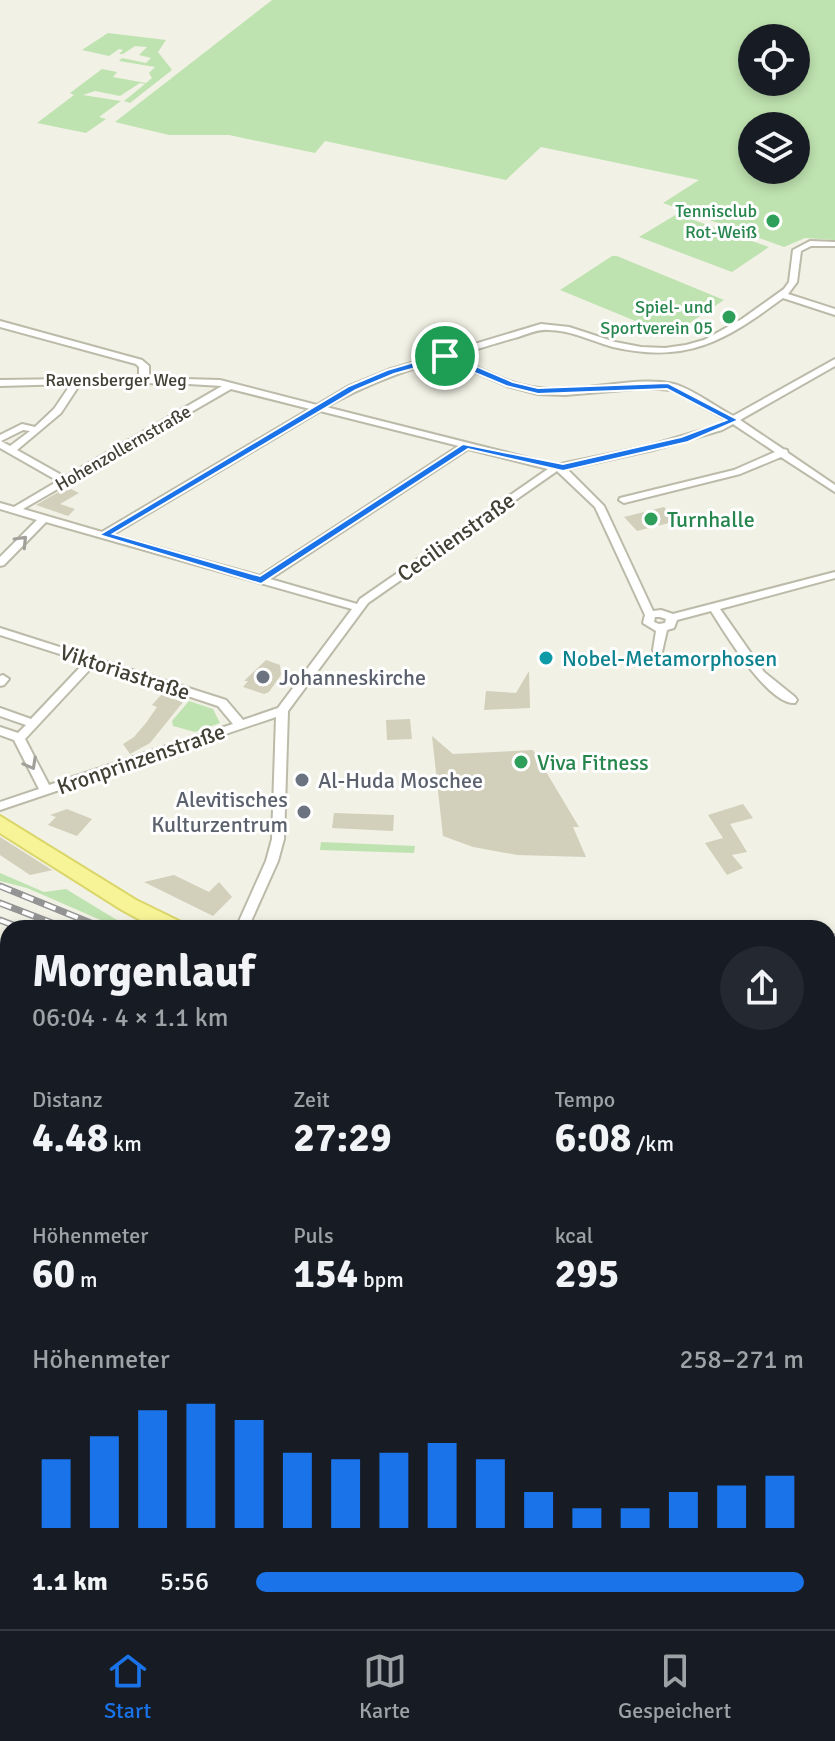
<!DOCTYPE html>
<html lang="de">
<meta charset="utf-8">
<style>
:root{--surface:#171b24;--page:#242831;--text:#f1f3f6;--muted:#9ea1a6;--line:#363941;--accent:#1a73e8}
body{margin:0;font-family:Signika,sans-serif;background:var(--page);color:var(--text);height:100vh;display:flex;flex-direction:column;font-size:30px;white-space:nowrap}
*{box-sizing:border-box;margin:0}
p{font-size:26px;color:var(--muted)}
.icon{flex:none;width:44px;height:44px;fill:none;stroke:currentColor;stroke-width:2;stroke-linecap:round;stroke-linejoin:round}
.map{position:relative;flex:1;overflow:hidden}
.side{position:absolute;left:0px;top:920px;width:836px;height:710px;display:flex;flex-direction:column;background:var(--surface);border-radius:24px 24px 0 0;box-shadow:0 4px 12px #0003}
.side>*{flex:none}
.controls{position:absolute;left:738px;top:24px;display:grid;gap:16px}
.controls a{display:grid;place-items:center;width:72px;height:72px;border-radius:50%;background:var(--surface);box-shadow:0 4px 12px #0003;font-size:40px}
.pin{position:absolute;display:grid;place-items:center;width:68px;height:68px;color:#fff;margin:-34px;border:4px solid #fff;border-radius:50%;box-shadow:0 2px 8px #0007}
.round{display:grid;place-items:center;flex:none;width:84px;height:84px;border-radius:42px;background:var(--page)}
.overview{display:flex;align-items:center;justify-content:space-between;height:136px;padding:0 32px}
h1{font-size:44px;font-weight:800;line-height:60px}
.figures{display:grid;grid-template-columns:repeat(3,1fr);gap:12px;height:136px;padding:8px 32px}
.figures div{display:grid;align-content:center}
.figures b{font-size:40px;font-weight:800}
.figures small{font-size:22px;font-weight:400}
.figures p{font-size:22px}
.chart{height:224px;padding:16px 32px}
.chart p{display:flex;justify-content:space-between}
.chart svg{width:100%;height:144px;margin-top:8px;stroke:var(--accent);stroke-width:6}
ul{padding:0 32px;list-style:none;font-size:26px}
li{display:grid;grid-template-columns:128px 96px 1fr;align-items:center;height:60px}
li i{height:20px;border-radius:10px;background:var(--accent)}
.tabs{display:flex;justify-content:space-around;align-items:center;height:112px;border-top:2px solid var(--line);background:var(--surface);font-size:22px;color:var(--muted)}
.tabs a{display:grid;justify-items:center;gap:4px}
.tabs .selected{color:var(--accent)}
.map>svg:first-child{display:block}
.green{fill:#bfe3b0;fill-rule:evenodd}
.building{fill:#d2cfbb}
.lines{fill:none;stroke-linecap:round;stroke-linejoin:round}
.street-casing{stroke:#bcbaa8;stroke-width:4}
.primary-casing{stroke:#dad66a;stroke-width:4}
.street{fill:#fff;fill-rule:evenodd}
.primary{fill:#f7f498;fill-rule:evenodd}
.rail-far1-casing{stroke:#949494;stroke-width:7}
.rail-casing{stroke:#949494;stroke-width:8}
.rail-far1{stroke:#fff;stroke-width:4;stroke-dasharray:12;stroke-linecap:butt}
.rail{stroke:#fff;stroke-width:5;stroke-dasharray:15;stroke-linecap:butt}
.oneway{stroke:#a1a09a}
.route{fill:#1a73e8;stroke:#fff;stroke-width:2;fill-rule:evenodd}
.leisure-dot{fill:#2e9e5b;stroke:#fff;stroke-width:3}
.culture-dot{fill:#0f9aa8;stroke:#fff;stroke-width:3}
.worship-dot{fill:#6b7280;stroke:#fff;stroke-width:3}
.labels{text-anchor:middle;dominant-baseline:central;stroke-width:6;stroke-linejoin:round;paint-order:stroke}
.far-leisure-label{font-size:18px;fill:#27864d;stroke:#fff;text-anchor:end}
.far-street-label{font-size:18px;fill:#434135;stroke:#fff}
.leisure-label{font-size:22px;fill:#27864d;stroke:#fff;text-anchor:start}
.street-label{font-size:22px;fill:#434135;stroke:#fff}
.culture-label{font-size:22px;fill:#0d838f;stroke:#fff;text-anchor:start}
.worship-label{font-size:22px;fill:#5b616d;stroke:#fff;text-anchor:start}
</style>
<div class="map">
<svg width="835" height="1629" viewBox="0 0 835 1629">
<rect width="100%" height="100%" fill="#f1f1e5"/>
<g class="green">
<path d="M272,0h563v240l-30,-2 -21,9 -121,-44 36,-23 -158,-33 -35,33 -181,-39 -10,12 -86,-18h-60l-54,-13zM796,38v44h-44v-44zM752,126h44v44h-44z"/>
<path d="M108,33l58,7 -8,12 14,18 -42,33 -6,-2 21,-17 -5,-1 -20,13 -25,-5 -12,4 38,6 -22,16 7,2 -20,14 -49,-10 37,-28 -4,-2 32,-24 15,3 -4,5 33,6 6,-5 -3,-5 6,-6 -36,-6 3,-3 24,5 5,-5 -12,-3 8,-8 -12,-1 -12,8h-4l4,-4 -4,-1 -10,7 -27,-6z"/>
<path d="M677,214l92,33 -37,25 -93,-35z"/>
<path d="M612,256h5l107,44 -51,34h-6l-107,-44z"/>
<path d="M189,701l24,8 7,14 -25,9 -22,-6 -1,-5z"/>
<path d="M321,842l94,4 -1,7 -94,-3z"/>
<path d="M0,873l44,19 22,-3 64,39h-11l-92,-40 -27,-7z"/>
</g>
<g class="building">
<path d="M67,487l12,6 -19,11 15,5 -7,7 -32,-11z"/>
<path d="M664,507l13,14 -40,10 -13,-14z"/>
<path d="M266,660l14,5 1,10 -12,17 -5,2 -21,-7 5,-6h-4z"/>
<path d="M529,671l1,37 -46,2 2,-19 30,2z"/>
<path d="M161,695l22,7 -33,41 -20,11 -7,-10 11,-7 12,-14 11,-16 -5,-2z"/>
<path d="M410,719l2,20 -25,1 -1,-20z"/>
<path d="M432,736l21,18 80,-4 46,77h-6l13,30 -69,-2 -44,-8 -30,-11z"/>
<path d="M743,804l10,14 -23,6 17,28 -15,3 11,13 -16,7 -22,-32 18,-5 -15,-23z"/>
<path d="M67,809l25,10 -15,17 -29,-11 8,-8 -6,-2z"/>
<path d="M334,813l60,2 -1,16 -61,-3z"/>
<path d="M0,837l52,33h1l-23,5 -30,-20z"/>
<path d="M174,875l35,17 10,-10 13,15 -19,19 -69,-34z"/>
</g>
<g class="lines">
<g class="street-casing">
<g id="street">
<path d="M810,241l25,1v4h-24l-10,5 -4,31 -9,12 47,15v6l-52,-17c-58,43 -96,66 -170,49 -22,-6 -42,-17 -65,-17 -10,-1 -20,4 -30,7 -22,6 -43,13 -65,19 27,12 56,29 86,32 44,6 92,-13 135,-4 16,4 44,24 59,32l102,-57v7l-95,54 43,29 4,1 1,3 47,32v7l-54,-35 -41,17 -116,29 -5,-3 1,-2 114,-28 41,-18 -42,-28 -11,6 -69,20 -86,19 37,37 49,105 8,-1 12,4 162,-42v6l-115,31 44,63 31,25 2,3 -2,3c-27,2 -70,-70 -84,-92l-34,9 -3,8 -7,2 -5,22h-8l-1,-2 3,-19 -13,-8 2,-8 -50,-108 -38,-36 -189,132 -80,108 -4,128 -6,22 -30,67h-12l30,-67 6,-22 4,-122 -276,93v-8l39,-13 -25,-49 -14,-5v-8l18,6 8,-8 -26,-9v-8l31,11 54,-57 -85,-27v-7l226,72 17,20 35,-12 74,-99 -306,-87 -42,43 -4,1v-9l37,-37 -37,-11v-6l14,4 44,-26 -58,-33v-13l22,-11 13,3 19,-18 17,-25 -71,2v-6l139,-2v-11l-3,-3 -136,-37v-6l142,39 7,6v12l71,2 97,25 32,-19 39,-16 153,-46 28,3 46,15 26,5 24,1 21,-3 18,-5 38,-21 42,-30 5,-7 4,-32zM444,359l63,27 31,8 27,1 82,-7 25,2 55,30 -11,6 -68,20 -92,19 -230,-58c38,-22 76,-36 118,-48zM171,383l51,3 -157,91 -48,-27 44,-37 19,-29zM231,389l79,20 -208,123 -79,-23zM320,411l139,35 -199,130 -148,-41zM23,430l7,1 -20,15 -9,-5zM468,449l80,20 -188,130 -3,5 -87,-25zM655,617h5l6,2 -1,4 -6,1 -5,-2zM94,665l124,41 15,18 -184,61 -24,-46z"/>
<path d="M3,675l6,4 -5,6 -4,1v-10z"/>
<path d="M835,935v10l-7,3v-10z"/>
<path d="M828,979l7,3v12l-7,-3z"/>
<path d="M0,1019l8,3v10l-8,-3z"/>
<path d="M8,1214v16l-8,5v-16z"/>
<path d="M828,1497l7,4v21l-7,-4z"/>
<path d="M828,1611l7,1v17l-13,-3 -2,-4h8z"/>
<path d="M154,1622h18l3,7h-18z"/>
<path d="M400,1622h30l-5,7h-30z"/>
<rect x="661" y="1622" width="18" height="7"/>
</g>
</g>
<g class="primary-casing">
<g id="primary">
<path d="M0,816l136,84 45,22 3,6h-29l-33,-18 -122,-77z"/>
<path d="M828,1182l7,2v21l-7,-2z"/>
</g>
</g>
<use href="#street" class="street"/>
<use href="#primary" class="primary"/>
<g class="rail-far1-casing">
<g id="rail-far1">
<path d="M0,886l103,42"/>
<path d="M0,903l65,25"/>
<path d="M0,920l21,8"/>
<path d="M0,947l8,3"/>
<path d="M0,961l8,2"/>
</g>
</g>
<g class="rail-casing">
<g id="rail">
<path d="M828,1231l7,2"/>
<path d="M828,1251l7,3"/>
<path d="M828,1425l7,8"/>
</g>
</g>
<use href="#rail-far1" class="rail-far1"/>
<use href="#rail" class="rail"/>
</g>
<defs><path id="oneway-chevron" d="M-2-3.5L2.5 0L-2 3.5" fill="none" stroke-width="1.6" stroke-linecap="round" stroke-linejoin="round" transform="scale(2)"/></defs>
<g class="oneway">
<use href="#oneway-chevron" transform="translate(22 541) rotate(-46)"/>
<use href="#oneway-chevron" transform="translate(31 764) rotate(61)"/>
</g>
<path class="route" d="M445,353l68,29 25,6 130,-5 71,37 -51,22 -125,29 -95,-22 -207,135 -162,-49 250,-149 38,-16zM444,360l62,26 32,8 129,-5 59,31 -45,17 -118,27 -100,-20 -203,132 -147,-42 243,-144 38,-16z"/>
<g class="leisure-dot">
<circle cx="773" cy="221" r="8"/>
<circle cx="729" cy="317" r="8"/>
<circle cx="651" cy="519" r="8"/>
<circle cx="521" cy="762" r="8"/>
</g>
<circle class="culture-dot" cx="546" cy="658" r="8"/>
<g class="worship-dot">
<circle cx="263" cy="677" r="8"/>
<circle cx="302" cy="780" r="8"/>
<circle cx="304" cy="812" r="8"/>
</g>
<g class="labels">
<g class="far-leisure-label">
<text x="757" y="211">Tennisclub<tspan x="757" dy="21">Rot-Weiß</tspan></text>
<text x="713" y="307">Spiel- und<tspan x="713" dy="21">Sportverein 05</tspan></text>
</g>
<g class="far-street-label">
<text x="116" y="380">Ravensberger Weg</text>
<text transform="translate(123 448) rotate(-30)">Hohenzollernstraße</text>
</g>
<g class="leisure-label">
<text x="667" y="519">Turnhalle</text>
<text x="537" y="762">Viva Fitness</text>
</g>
<g class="street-label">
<text transform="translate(456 537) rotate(-35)">Cecilienstraße</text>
<text transform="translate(125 672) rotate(18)">Viktoriastraße</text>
<text transform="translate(141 759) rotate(-19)">Kronprinzenstraße</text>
</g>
<g class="culture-label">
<text x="562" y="658">Nobel-Metamorphosen</text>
</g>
<g class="worship-label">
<text x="279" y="677">Johanneskirche</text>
<text x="318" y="780">Al-Huda Moschee</text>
<text x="288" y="799" text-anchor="end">Alevitisches<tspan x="288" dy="25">Kulturzentrum</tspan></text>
</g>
</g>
</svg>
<div class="controls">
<a><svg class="icon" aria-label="locate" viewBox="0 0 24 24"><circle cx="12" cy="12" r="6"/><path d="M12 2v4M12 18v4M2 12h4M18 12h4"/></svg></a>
<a><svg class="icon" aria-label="layers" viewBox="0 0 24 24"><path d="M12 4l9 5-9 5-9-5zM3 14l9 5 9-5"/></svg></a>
</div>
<div class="pin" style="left:445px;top:356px;background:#1e9e55"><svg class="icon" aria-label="arrive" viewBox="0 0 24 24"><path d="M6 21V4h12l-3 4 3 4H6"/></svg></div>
<section class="side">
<div class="overview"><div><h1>Morgenlauf</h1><p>06:04 · 4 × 1.1 km</p></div><a class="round"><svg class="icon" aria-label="share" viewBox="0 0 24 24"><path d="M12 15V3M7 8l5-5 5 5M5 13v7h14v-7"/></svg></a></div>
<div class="figures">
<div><p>Distanz</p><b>4.48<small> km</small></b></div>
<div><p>Zeit</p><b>27:29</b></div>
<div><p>Tempo</p><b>6:08<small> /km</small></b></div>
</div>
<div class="figures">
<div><p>Höhenmeter</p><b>60<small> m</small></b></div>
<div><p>Puls</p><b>154<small> bpm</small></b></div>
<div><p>kcal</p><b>295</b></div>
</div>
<div class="chart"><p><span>Höhenmeter</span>258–271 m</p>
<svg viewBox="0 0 160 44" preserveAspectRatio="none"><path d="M5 44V23M15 44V16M25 44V8M35 44V6M45 44V11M55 44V21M65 44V23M75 44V21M85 44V18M95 44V23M105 44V33M115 44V38M125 44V38M135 44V33M145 44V31M155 44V28"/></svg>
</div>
<ul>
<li><b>1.1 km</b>5:56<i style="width:100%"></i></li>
</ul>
</section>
</div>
<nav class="tabs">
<a class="selected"><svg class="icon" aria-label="home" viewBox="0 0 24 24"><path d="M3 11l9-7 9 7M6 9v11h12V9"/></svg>Start</a>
<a><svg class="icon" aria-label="map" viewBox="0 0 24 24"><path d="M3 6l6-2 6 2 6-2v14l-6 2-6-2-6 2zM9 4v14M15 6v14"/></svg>Karte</a>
<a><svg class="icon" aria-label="saved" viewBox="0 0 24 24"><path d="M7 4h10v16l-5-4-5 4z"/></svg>Gespeichert</a>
</nav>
